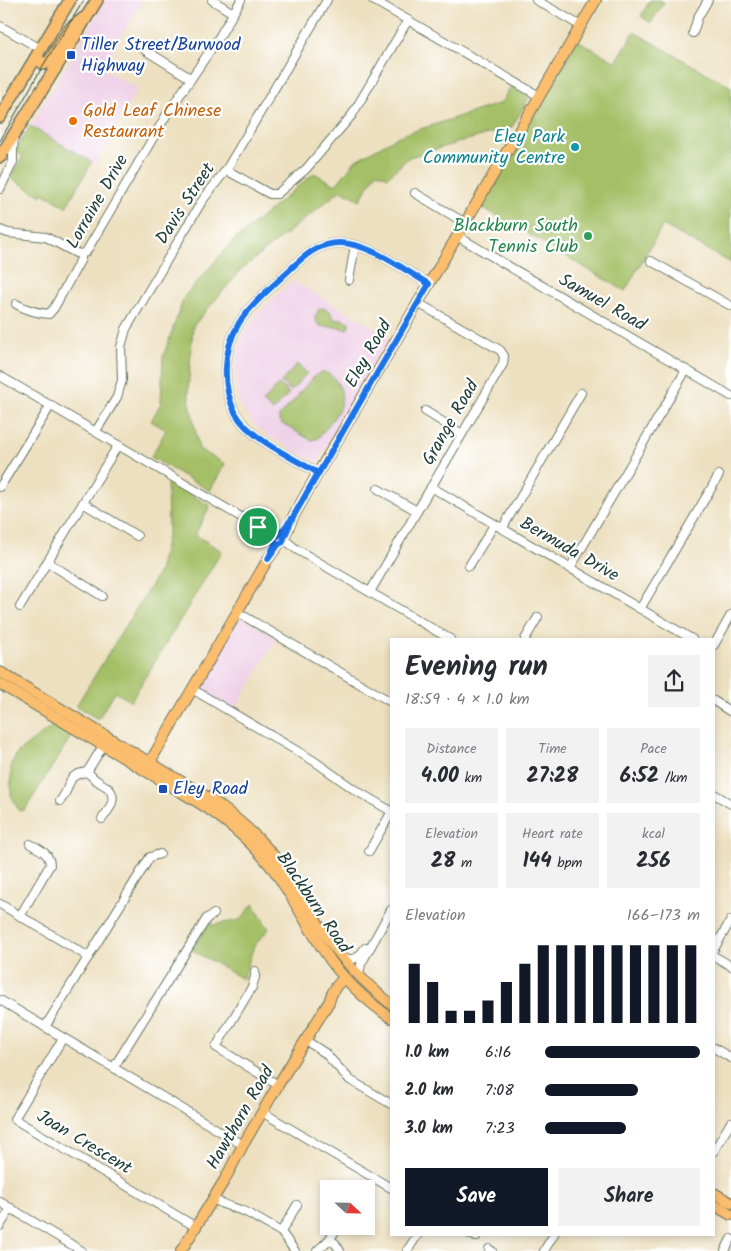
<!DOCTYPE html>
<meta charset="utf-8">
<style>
:root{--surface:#fff;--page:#f2f2f3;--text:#2b2b33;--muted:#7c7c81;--accent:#111827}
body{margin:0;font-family:Kalam,sans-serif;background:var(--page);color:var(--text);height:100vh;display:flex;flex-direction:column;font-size:19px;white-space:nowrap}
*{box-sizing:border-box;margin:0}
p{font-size:16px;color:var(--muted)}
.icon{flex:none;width:28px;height:28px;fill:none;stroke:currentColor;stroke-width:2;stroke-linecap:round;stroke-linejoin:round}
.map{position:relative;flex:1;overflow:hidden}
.side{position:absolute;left:390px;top:638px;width:325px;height:598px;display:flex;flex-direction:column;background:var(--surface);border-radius:0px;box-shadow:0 2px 8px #0003}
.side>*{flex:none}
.needle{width:32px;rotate:112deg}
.fabs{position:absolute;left:320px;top:1180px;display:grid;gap:10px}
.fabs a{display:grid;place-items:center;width:55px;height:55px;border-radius:0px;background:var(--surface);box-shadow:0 2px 8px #0003;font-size:25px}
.pin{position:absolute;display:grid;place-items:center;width:42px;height:42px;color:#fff;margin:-21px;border:2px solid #fff;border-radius:50%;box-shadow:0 1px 5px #0007}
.round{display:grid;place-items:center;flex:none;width:52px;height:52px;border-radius:0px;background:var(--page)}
.overview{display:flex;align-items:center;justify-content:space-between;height:85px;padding:0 15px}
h1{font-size:28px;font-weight:700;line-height:38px}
.metrics{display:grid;grid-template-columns:repeat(3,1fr);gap:8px;height:85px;padding:5px 15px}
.metrics div{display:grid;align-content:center;border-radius:0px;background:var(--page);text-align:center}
.metrics b{font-size:21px;font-weight:700}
.metrics small{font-size:14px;font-weight:400}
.metrics p{font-size:14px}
.chart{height:140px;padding:10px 15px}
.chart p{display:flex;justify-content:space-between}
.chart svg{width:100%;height:90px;margin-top:5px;stroke:var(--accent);stroke-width:6}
.button{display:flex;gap:10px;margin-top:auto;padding:10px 15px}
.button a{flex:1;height:58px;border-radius:0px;background:var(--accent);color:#fff;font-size:20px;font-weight:700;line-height:58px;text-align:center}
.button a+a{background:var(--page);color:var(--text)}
ul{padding:0 15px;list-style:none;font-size:16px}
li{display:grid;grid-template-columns:80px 60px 1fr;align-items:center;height:38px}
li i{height:12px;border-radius:6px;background:var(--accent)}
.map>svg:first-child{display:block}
.built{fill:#efd0e7}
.park{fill:#a4bf66;stroke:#627e4d}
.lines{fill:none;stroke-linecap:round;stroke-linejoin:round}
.minor-casing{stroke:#677665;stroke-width:10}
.major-casing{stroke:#677665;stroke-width:12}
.highway-casing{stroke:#677665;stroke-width:14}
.minor{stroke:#fff;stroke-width:8}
.major{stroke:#fbbd6e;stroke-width:10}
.highway{stroke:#fbbd6e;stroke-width:11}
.tram{stroke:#1f3d34;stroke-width:1}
.route-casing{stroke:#fff;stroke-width:10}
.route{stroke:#1a73e8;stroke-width:6}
.transit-dot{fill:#1a4fb4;stroke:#fff;stroke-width:2}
.food-dot{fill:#e8710a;stroke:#fff;stroke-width:2}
.culture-dot{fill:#0f9aa8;stroke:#fff;stroke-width:2}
.leisure-dot{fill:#2e9e5b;stroke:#fff;stroke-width:2}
.labels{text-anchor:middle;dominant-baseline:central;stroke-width:4.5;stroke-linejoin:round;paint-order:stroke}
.transit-label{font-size:18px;fill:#164399;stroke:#fff;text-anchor:start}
.food-label{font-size:18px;fill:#c56008;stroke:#fff;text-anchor:start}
.culture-label{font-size:18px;fill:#0d838f;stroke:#fff;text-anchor:end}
.street-label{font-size:18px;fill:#1f3d34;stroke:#fff}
.leisure-label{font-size:18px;fill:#27864d;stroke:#fff;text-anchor:end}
</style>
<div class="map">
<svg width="731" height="1251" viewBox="0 0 731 1251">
<rect width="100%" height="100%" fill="#fff"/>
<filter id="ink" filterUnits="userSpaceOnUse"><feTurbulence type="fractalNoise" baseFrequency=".02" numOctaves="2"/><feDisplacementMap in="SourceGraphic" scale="10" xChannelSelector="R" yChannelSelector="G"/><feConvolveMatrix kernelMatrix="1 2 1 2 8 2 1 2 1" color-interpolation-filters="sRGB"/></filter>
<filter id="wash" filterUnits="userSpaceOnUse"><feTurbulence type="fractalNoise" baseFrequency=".0096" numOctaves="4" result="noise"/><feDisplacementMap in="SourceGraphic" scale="20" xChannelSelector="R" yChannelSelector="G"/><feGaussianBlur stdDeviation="1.12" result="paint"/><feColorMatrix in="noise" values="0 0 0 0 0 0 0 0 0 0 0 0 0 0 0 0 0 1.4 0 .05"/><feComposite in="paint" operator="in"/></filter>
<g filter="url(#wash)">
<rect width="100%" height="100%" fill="#ede0c0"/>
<g class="built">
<path d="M106,0h30l5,3 -39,65 36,21 -43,75 -65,-38z"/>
<path d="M292,280l98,57 -73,126 -49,-27 -13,-11 -12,-15 -6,-14 -1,-13 -1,-11 2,-19 9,-23 13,-18z"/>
<path d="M238,615l39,23 -42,72 -39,-23z"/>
</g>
<g class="park">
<path d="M650,0h10l4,2 -13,21 -10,-7z"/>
<path d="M634,32l97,55v176l-68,-38 -38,66 -143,-84 95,-167 39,22z"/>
<path d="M511,86l19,10 -18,31 -103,30 -21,20 -11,-5 -17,28 -19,-10 -99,79 -49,57 -5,66 11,57 26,15 -15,27 -59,-34 15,-27 -15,-9 10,-18 2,-46 21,-60 49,-56 81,-68 22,12 20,-25 43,-24 102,-33z"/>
<path d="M30,126l62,36 -26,45 -23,-14 -2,3 -30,-18 12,-22 -8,-5z"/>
<path d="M324,308l6,3 5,9 4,-2 10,4v4l-2,3c-5,0 -8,-2 -13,-2 -9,-1 -16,3 -19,-10l4,-8z"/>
<path d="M297,364l10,9 -16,18 -10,-9z"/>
<path d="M322,372c8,1 12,5 16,12 12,20 -8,38 -19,53l-2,2 -6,1 -30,-17 -2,-2v-5l19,-20 1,-3 17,-18z"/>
<path d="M279,384l10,9 -16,18 -10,-9z"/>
<path d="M167,480l43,26 -15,29 27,16 -91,150 -16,-9 -17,27 -22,-13 83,-134 9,-40z"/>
<path d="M54,725l18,10 -47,75 -6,1 -8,-16v-31l7,-12z"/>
<path d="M253,904l16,25 -15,17 -11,33 -51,-29 15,-24 33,-6z"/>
</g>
</g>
<g filter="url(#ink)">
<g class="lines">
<g class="minor-casing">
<g id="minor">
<path d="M212,0l21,13"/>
<path d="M373,0l166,96"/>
<path d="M536,0l45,26"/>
<path d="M0,26l41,23"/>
<path d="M693,33l5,-16 10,-17"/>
<path d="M145,50l45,28"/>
<path d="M226,170l44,24h7l29,-25 46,-54 56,-95"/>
<path d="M0,189l13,-27v-11l1,-14"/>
<path d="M415,193l50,30"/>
<path d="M0,230l8,3 38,4 30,16 5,1"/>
<path d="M457,236l274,160"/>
<path d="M651,261l80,45"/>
<path d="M349,280l6,-35"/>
<path d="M16,304c11,6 20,9 33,10l5,-6 27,-49v-5l5,-2 81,-138 51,-75 23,-39"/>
<path d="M0,376l258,151 19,9"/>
<path d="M425,411l37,23"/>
<path d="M96,431l21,-34 5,-17 -1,-33 5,-18 76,-128 24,-31 101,-170"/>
<path d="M318,473c-24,-14 -69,-35 -82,-59 -15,-28 -13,-64 3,-91 11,-18 29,-32 44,-47 17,-16 32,-33 57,-33 29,0 64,27 89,41"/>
<path d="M0,487l51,-82"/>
<path d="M431,487l261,152"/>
<path d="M378,489l39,22"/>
<path d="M83,503l54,33"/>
<path d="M502,529l79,-136"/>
<path d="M284,539l12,10 154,90"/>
<path d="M47,562l55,34"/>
<path d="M469,566l25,-41"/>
<path d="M570,568l116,-198"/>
<path d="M370,592l133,-228 1,-8 -4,-6 -82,-47"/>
<path d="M20,607l98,-162"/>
<path d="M640,609l79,-134"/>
<path d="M237,612l154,90"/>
<path d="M525,639l13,-22"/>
<path d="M714,645l17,-30"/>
<path d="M192,689l122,72 41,29 36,21"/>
<path d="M714,701l17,11"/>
<path d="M87,772l16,-26"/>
<path d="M714,794l17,10"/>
<path d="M60,801c13,-15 4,-26 27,-29 4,3 6,6 9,8 4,3 8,5 11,7 12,10 2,23 -5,32"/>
<path d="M369,851l22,-38"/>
<path d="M0,904l89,53"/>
<path d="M20,916l30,-51c0,-12 -11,-16 -20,-21"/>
<path d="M714,949l17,-29"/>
<path d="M714,956l17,10"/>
<path d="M342,957c13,5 16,1 23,-9"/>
<path d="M255,971v6l-3,10 -36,60 62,38"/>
<path d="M359,975l2,-11 30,-54"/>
<path d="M0,1000l243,145"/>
<path d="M45,1027l105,-170 10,-3"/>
<path d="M63,1038l-49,81 182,108"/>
<path d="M305,1040l20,13 25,27 41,24"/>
<path d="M714,1048l17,10"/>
<path d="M114,1067l93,-149 7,-4"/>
<path d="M262,1112l129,76"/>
<path d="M714,1151l17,-29"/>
<path d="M213,1199l10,5 23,8 35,20 14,19"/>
<path d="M0,1202l82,49"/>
<path d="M0,1226l11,-18"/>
<path d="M281,1232l16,-27"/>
<path d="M470,1234l6,3"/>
<path d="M330,1240l5,3 5,8"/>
<path d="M489,1249l3,2"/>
<path d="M317,1251c6,-6 12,-10 17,-18"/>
<path d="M407,1251l11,-17"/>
<path d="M544,1251l10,-17"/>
<path d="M725,1251l6,-12"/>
</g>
</g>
<g class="major-casing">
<g id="major">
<path d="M284,538l9,-21 25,-44 278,-473"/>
<path d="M0,672l207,125c30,20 57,44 78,73 13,19 24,39 36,59 19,28 43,54 70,75"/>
<path d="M0,684l196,117c29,18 56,41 77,68 19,26 33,55 51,82 17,26 41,49 67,67"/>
<path d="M147,767l121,-208 11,-15"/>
<path d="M714,1193l17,10"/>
<path d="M714,1205l17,10"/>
<path d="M181,1251l43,-70 19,-36 35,-60 51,-83c3,-11 7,-18 16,-24"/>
</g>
</g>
<g class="highway-casing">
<g id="highway">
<path d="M36,58l8,6 5,-2 22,-34 13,-10"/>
<path d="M0,117l70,-117"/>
<path d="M0,157l55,-88 42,-69"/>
</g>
</g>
<use href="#minor" class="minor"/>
<use href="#major" class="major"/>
<use href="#highway" class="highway"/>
<path class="tram" d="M0,141l44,-77 40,-64"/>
</g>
</g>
<g class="lines" filter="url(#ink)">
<g class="route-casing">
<path id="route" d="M258,527l18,15 -8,17 11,-15 4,-2 1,-4 9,-21 136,-233c-25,-14 -60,-41 -89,-41 -25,0 -40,17 -57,33 -15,15 -33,29 -44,47 -16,27 -18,63 -3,91 13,24 59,45 82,59l-25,44 -15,19 -20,-9"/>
</g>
<use href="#route" class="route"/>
</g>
<g class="transit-dot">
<rect x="66" y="50" width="10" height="10" rx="2.5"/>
<rect x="158" y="784" width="10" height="10" rx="2.5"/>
</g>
<circle class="food-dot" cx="73" cy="121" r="5"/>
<circle class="culture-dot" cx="575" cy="147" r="5"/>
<circle class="leisure-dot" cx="588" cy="236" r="5"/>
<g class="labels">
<g class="transit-label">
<text x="81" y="45">Tiller Street/Burwood<tspan x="81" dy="21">Highway</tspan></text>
<text x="173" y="789">Eley Road</text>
</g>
<g class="food-label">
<text x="83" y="111">Gold Leaf Chinese<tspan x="83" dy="21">Restaurant</tspan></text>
</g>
<g class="culture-label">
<text x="565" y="137">Eley Park<tspan x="565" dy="21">Community Centre</tspan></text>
</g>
<g class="street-label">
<text transform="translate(98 202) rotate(-60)">Lorraine Drive</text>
<text transform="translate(186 204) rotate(-57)">Davis Street</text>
<text transform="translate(602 303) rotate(30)">Samuel Road</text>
<text transform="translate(369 354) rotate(-60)">Eley Road</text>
<text transform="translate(451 423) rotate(-60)">Grange Road</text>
<text transform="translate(569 550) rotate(30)">Bermuda Drive</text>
<text transform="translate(313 903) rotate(56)">Blackburn Road</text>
<text transform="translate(241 1118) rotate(-60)">Hawthorn Road</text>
<text transform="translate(84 1143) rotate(31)">Joan Crescent</text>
</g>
<g class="leisure-label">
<text x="578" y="226">Blackburn South<tspan x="578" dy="21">Tennis Club</tspan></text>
</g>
</g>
</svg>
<div class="fabs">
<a><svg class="needle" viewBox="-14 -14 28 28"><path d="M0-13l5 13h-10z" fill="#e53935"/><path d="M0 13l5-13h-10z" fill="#7c7c81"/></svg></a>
</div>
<div class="pin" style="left:258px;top:527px;background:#1e9e55"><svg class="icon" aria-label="arrive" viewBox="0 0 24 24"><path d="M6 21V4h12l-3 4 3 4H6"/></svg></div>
<section class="side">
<div class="overview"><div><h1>Evening run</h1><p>18:59 · 4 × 1.0 km</p></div><a class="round"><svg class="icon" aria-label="share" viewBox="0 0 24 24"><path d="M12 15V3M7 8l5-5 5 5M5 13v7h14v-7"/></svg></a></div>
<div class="metrics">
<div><p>Distance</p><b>4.00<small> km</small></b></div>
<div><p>Time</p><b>27:28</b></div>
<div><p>Pace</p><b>6:52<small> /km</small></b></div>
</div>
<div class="metrics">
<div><p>Elevation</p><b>28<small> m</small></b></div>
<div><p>Heart rate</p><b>144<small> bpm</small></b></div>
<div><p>kcal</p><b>256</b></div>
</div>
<div class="chart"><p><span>Elevation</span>166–173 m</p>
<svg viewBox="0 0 160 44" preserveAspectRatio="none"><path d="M5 44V15M15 44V24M25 44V38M35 44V38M45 44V33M55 44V24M65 44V15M75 44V6M85 44V6M95 44V6M105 44V6M115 44V6M125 44V6M135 44V6M145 44V6M155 44V6"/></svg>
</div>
<ul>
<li><b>1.0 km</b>6:16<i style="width:100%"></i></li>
<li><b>2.0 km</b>7:08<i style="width:60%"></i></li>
<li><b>3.0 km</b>7:23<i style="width:52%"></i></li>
</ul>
<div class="button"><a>Save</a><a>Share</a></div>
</section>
</div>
